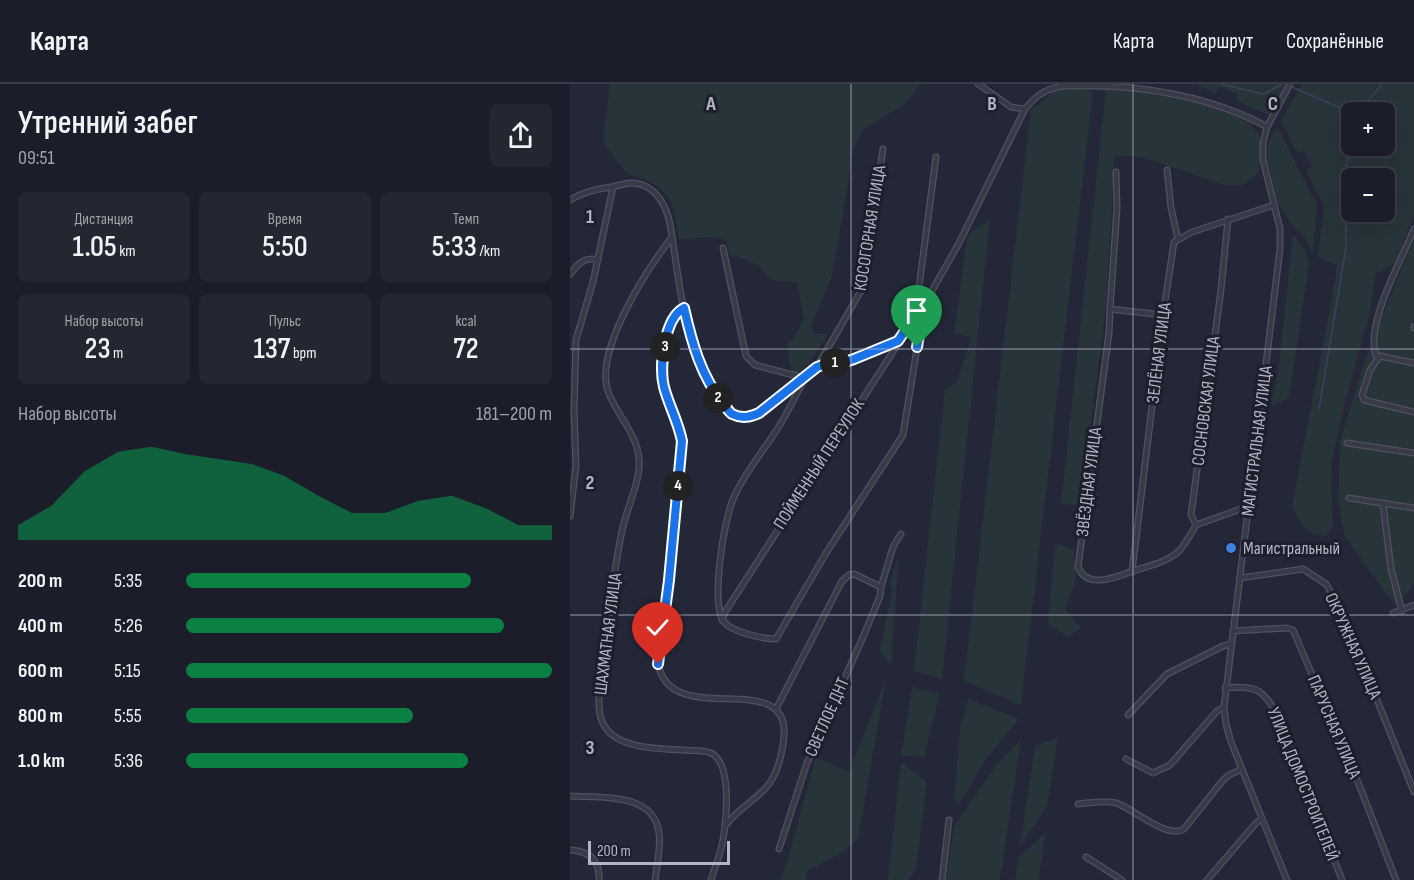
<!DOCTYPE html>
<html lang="ru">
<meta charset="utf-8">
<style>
:root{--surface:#1b1d2a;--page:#242632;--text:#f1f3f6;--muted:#a0a2a8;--line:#393b47;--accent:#0b8043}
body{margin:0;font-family:"Sofia Sans Condensed",sans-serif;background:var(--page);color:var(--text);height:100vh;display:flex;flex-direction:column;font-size:22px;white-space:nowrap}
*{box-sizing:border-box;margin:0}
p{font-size:20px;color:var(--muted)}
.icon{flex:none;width:33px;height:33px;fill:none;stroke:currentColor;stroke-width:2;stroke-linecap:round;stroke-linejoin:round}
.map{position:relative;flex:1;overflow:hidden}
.sheet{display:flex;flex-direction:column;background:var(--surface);width:570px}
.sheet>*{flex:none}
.tools{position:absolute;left:771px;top:18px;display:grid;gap:12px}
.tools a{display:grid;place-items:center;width:54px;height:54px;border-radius:9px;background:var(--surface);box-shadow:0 6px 24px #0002,0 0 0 2px var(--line);font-size:30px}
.scale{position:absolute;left:18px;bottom:15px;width:142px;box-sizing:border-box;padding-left:6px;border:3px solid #b3b5c4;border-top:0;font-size:16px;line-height:21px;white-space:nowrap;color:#b3b5c4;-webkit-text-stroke:4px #1d1f2d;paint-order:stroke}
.pin{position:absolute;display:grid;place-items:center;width:51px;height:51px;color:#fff;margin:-62px -26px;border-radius:50% 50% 50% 0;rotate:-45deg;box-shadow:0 0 6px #0007}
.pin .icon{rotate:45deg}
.km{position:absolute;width:30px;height:30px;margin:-15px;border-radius:50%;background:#222;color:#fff;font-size:16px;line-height:30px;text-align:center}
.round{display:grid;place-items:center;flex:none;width:63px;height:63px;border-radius:9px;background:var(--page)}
.head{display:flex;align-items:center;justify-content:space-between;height:102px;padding:0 18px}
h1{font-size:33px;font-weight:600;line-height:45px}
.figures{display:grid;grid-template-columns:repeat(3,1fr);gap:9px;height:102px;padding:6px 18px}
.figures div{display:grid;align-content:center;border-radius:9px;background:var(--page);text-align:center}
.figures b{font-size:30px;font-weight:600}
.figures small{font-size:16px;font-weight:400}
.figures p{font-size:16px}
.chart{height:168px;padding:12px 18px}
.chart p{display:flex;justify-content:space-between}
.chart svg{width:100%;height:108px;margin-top:6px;fill:var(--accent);opacity:.7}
ul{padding:0 18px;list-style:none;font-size:20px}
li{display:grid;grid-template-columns:96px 72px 1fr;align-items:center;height:45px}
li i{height:15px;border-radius:8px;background:var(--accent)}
header{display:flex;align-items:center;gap:36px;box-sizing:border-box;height:84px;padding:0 30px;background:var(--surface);border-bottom:2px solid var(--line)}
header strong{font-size:28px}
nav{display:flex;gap:33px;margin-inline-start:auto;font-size:21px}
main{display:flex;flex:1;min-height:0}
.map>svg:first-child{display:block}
.green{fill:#27343a;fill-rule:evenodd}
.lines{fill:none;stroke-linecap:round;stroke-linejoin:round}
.stream{stroke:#3b415f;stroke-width:1.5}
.minor-casing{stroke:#505260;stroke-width:7}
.minor{stroke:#383a48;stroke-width:4.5}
.route-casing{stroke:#fff;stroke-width:12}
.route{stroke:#1a73e8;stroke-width:8}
.grid{fill:none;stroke:#b3b5c4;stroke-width:1.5;stroke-opacity:0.55}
.shop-dot{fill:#3f7fe0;stroke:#1d1f2d;stroke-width:2}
.labels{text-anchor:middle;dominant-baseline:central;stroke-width:6;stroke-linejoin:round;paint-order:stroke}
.street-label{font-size:18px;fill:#b3b5c4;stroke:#1d1f2d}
.poi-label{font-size:18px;fill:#b3b5c4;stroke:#1d1f2d;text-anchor:start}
.grid-label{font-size:20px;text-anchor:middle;font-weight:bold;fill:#b3b5c4;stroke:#1d1f2d;stroke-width:6;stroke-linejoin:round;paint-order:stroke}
</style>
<header>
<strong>Карта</strong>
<nav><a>Карта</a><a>Маршрут</a><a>Сохранённые</a></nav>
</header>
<main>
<section class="sheet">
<div class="head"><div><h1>Утренний забег</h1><p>09:51</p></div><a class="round"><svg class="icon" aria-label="share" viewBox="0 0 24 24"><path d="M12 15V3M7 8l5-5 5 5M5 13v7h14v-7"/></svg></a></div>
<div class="figures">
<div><p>Дистанция</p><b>1.05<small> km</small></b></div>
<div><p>Время</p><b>5:50</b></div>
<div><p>Темп</p><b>5:33<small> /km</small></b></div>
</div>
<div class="figures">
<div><p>Набор высоты</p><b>23<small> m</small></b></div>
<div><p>Пульс</p><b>137<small> bpm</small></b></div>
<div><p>kcal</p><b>72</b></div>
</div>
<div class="chart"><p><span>Набор высоты</span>181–200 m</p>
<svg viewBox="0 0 160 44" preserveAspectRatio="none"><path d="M0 44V38L10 30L20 16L30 8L40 6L50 9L60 11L70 13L80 18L90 26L100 33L110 33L120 28L130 26L140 31L150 38L160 38V44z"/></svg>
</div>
<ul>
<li><b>200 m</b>5:35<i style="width:78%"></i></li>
<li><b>400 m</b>5:26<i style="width:87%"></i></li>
<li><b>600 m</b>5:15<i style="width:100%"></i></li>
<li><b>800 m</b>5:55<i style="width:62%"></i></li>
<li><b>1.0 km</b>5:36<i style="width:77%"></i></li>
</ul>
</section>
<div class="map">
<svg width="844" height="796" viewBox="0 0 844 796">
<rect width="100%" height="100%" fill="#242738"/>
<g class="green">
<path d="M40,0h311l-16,20 -42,26 -9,18 -22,128 -21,50 4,8h11l1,2 -20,30 -10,7 -6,-3 -4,-27 5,-3 12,-21 -7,-37c-17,-1 -29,2 -36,-15l-24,-11 -6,2 -5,-18 -8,-3 -39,2c-4,-27 -5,-45 -31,-58 -5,-3 -13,-3 -17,-6 -9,-5 -21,-24 -28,-32z"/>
<path d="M493,0h6l24,8 -72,613 -57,-24 67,-571z"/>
<path d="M625,0h92l-17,31 -34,-14 2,-7 -19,-7 -4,6z"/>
<path d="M732,0h112v132l-19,46 -14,10h-5l-6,40 -26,94 -13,60 2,61 -7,9c-20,-1 -26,-13 -34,-30l41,-213 4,-28 -19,-8 6,-51 -18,-36 6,-4 -8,-16 -7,3 -16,-33zM782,28h32v34h-32zM782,94h32v34h-32z"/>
<path d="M545,2c26,5 137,23 144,49 3,10 0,26 0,37l-15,13 -17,1 -86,-29 -26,-2 -9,152 -26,198 -19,-1 45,-414z"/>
<path d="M705,45l4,1 38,75 -4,48 -10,-17 -10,-10 -15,-22 -10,-42v-18z"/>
<path d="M420,135l-48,460 -28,-8 31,-282 12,-7 15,-45 -18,-3 13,-98z"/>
<path d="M723,150l13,17 3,12 -20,135 -18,7 7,-31z"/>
<path d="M844,154v346l-19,22 -51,-71 -6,-36 2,-58 23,-76z"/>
<path d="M489,460l15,7 2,29 -11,29 16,19 -13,9 -20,-13 7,-79z"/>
<path d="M329,469l-8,113 -11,-16 12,-59 -2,-10z"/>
<path d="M316,595l-28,160c-15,15 -33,23 -52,33l1,8h-27l8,-21 28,-102 33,15z"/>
<path d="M342,603l28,7 -16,63 -23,-1z"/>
<path d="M398,615l51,20 -36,44 -16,30 -10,12 -3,-7 6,-69z"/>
<path d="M488,653l-11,70 -27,39 15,-100z"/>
<path d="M451,656l-21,140h-54l8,-54 42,-61z"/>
<path d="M331,678l26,20 -11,89 -9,9h-19z"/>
<path d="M475,749l-6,47h-24l3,-22z"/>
</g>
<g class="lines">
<g class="stream">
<path d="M650,0l44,10 18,-10"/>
<path d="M722,3l60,26"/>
<path d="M789,28l23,-28"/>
<path d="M749,325l27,-161 -1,-79 7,-28"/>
</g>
<g class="minor-casing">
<g id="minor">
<path d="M408,0l33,23 14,2"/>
<path d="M597,86l4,38 7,31"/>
<path d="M0,116c13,-8 26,-11 41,-13 6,-1 12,-3 18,-4 30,-1 41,30 43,54 -25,32 -80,116 -63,157 11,26 33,45 30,75 -2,21 -13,41 -17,62 -11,53 -16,109 -23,163 0,9 -1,19 3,27 10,28 57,28 82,29 8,1 20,0 27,3 23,11 15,77 10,96 -3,11 -7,21 -10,31"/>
<path d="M658,135l-7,71 -30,225 5,10 53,-19"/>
<path d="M102,153c9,54 13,119 48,163 7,9 14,17 26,17 4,0 9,-2 13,-4l58,-46 8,-3 29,-5 44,-18"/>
<path d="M153,164l23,108 9,9 50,13c-8,15 -15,30 -24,45 -15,25 -35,47 -47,74 -10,21 -24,107 -10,125 8,10 39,17 52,17l50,-86 77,-118 18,-112 -3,-28 18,-138"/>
<path d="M0,190c8,-10 15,-18 28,-14"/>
<path d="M114,224c-20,10 -25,59 -20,79 5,19 14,35 18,54l-13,139 -11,84c13,67 131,2 126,72 -1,16 -6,35 -15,48 -12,16 -31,24 -43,41"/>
<path d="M540,225l7,-101 -1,-36"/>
<path d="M593,231l-53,-6 -1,24 -31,234c9,23 39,10 55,4 15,-5 31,-8 44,-18 8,-7 13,-18 19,-28"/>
<path d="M844,244v-1"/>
<path d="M808,275c-17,-28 24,-100 36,-130"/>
<path d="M844,279l-34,-7 -10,14 -8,25 2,5 50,12"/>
<path d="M247,283l45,-78 21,-140"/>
<path d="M777,359l67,10"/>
<path d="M779,414l65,10"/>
<path d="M813,420l8,65 11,42"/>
<path d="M0,432l6,-50 -2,-56 2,-70 17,-58 20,-95"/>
<path d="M562,488l31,-257 11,-73 18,-10 82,-27"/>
<path d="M670,494l63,-9 23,15 15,26 73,182"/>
<path d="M823,529l21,-8"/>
<path d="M152,536l3,-8 204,-316 30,-53 66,-134c9,-11 18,-19 33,-22 9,-2 19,-1 28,-1 59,-1 129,12 181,41"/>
<path d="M663,547l54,-3 6,2 67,157 36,93"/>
<path d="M655,604c31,-3 38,1 53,28l64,164"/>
<path d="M206,625l66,-128 7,-6 5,-1 27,13 12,-40 8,-13"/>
<path d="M558,631l39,-41 56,-28 8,-2"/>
<path d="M556,675l27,14 17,-8 47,-54 7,-4"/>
<path d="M0,712c31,2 84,-4 89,37 2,15 -2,32 -4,47"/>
<path d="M508,720c12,-1 27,-4 38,-1 17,5 51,37 68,26l39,-49 6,-5 13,-6"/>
<path d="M209,765l28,-86 56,-126 17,-41 1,-9"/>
<path d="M0,766c19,1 30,10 29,30"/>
<path d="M516,773l36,23"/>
<path d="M372,796l7,-60"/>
<path d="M637,796l49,-57 6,-4"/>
<path d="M717,796l-56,-138 -5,-18 -2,-17 56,-458v-20l-17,-69v-17l4,-16 23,-43"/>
</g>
</g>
<use href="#minor" class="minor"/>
</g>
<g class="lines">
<g class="route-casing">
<path id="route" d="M88,580l11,-84 13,-139c-4,-20 -13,-35 -18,-54 -5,-20 0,-69 20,-79 8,35 17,68 39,95 3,4 5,8 9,11 10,5 18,3 27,-1l58,-46 8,-3 17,-1 12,-4 44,-18 21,-31 2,13 -4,24"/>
</g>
<use href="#route" class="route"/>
</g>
<path class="grid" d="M281,0v796M563,0v796M0,265h844M0,531h844"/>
<circle class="shop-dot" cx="661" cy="464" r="6"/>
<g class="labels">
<g class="street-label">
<text transform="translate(300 144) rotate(-81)">КОСОГОРНАЯ УЛИЦА</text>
<text transform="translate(589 269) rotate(-83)">ЗЕЛЁНАЯ УЛИЦА</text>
<text transform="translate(636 317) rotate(-83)">СОСНОВСКАЯ УЛИЦА</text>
<text transform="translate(687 357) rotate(-83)">МАГИСТРАЛЬНАЯ УЛИЦА</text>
<text transform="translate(249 380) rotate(-57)">ПОЙМЕННЫЙ ПЕРЕУЛОК</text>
<text transform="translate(519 398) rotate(-83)">ЗВЁЗДНАЯ УЛИЦА</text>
<text transform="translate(38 550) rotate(-83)">ШАХМАТНАЯ УЛИЦА</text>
<text transform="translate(783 562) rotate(66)">ОКРУЖНАЯ УЛИЦА</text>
<text transform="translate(257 633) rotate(-66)">СВЕТЛОЕ ДНТ</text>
<text transform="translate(764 643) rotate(67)">ПАРУСНАЯ УЛИЦА</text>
<text transform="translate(733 700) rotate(68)">УЛИЦА ДОМОСТРОИТЕЛЕЙ</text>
</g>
<g class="poi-label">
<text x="673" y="464">Магистральный</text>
</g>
</g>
<g class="grid-label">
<text x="141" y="26">A</text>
<text x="422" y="26">B</text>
<text x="703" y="26">C</text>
<text x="20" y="139">1</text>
<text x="20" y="405">2</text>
<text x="20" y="670">3</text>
</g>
</svg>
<div class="tools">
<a>+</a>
<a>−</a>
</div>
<div class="scale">200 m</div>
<div class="pin" style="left:347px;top:263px;background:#1e9e55"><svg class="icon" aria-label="arrive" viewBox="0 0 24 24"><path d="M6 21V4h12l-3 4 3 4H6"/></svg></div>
<div class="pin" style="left:88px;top:580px;background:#d93025"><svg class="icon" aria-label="check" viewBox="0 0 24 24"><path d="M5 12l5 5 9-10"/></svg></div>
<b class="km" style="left:265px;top:279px">1</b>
<b class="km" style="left:148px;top:314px">2</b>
<b class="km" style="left:95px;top:263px">3</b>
<b class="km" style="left:108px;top:402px">4</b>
</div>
</main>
